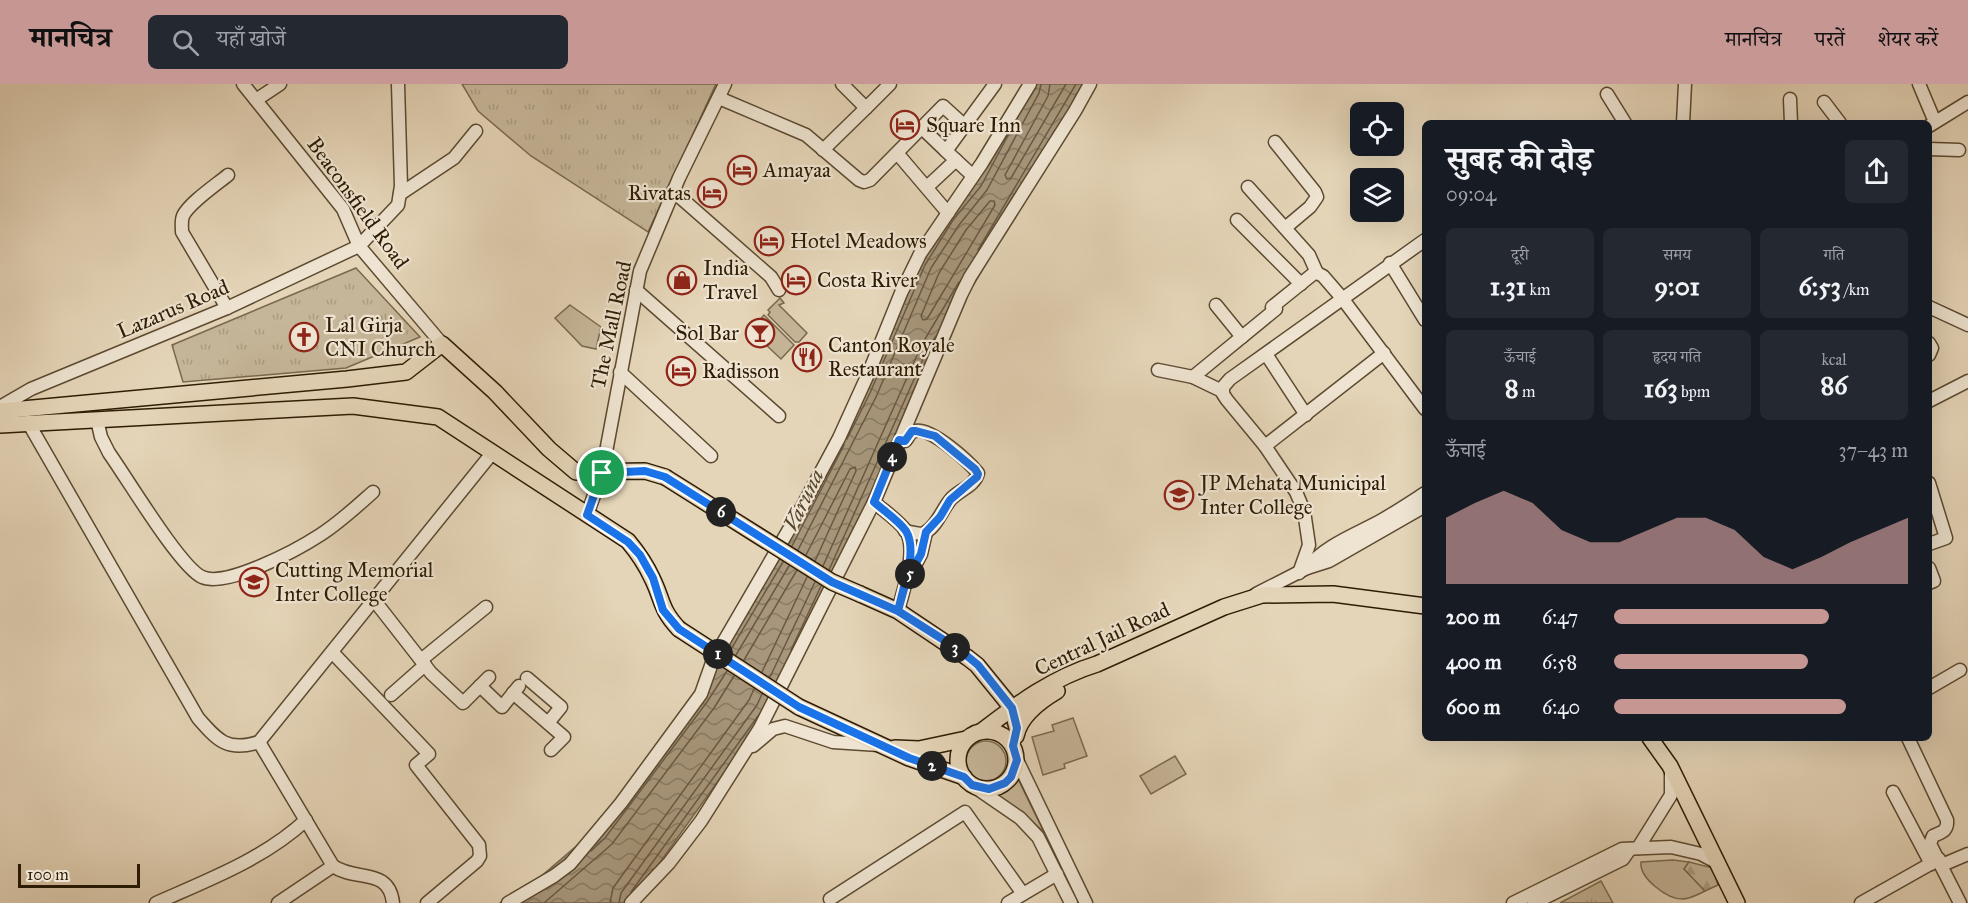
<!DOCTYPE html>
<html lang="hi">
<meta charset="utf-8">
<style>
:root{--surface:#171b24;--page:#242831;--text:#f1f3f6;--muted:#9ea1a6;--accent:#c59692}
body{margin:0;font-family:"IM FELL Great Primer","Noto Serif Devanagari",serif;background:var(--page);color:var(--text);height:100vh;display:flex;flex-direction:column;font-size:22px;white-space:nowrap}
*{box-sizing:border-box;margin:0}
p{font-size:20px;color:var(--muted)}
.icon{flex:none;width:33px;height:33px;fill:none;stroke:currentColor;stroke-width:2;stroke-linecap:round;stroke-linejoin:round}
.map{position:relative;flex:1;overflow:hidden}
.side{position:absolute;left:1422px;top:36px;width:510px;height:621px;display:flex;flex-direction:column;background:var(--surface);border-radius:9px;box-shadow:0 6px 24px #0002}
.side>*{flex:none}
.buttons{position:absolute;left:1350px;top:18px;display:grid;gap:12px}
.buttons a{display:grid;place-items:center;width:54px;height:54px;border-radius:9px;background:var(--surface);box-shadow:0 6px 24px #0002;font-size:30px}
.scale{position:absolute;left:18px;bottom:15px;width:122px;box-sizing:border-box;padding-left:6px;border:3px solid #2e1c04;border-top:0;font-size:16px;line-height:21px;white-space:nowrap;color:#2e1c04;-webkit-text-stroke:4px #eee4d1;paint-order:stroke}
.pin{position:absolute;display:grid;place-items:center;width:51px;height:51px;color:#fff;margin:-26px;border:3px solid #fff;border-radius:50%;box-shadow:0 2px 6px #0007}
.km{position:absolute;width:30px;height:30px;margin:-15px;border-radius:50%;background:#222;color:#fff;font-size:16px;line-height:30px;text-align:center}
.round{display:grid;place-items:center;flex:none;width:63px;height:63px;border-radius:9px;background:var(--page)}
.head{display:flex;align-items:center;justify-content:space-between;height:102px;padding:0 24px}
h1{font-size:33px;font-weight:700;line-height:45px}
.stats{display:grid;grid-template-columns:repeat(3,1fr);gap:9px;height:102px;padding:6px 24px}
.stats div{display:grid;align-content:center;border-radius:9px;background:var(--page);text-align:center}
.stats b{font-size:26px;font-weight:700}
.stats small{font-size:16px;font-weight:400}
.stats p{font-size:16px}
.chart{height:168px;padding:12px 24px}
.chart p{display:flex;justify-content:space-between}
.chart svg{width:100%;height:108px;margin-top:6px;fill:var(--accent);opacity:.7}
ul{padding:0 24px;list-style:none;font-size:20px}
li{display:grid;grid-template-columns:96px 72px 1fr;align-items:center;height:45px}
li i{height:15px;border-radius:8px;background:var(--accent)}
header{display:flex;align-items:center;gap:36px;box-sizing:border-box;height:84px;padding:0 30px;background:var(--accent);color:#111}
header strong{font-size:28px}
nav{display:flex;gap:33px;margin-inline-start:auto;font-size:21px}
.search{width:420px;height:54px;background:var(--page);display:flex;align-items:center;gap:15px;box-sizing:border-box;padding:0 21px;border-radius:9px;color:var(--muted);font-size:22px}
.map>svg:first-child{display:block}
.green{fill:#c6b699;stroke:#7a694e;stroke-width:1.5}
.forest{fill:url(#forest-firs);stroke:#7a694e;stroke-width:1.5}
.park{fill:url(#park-tufts);stroke:#7a694e;stroke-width:1.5}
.water{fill:url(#water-waves);stroke:#77654b;stroke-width:1.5}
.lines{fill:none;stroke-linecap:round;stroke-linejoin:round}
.shore{stroke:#6a5940;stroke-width:1.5}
.minor-casing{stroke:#5c4a31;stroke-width:15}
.major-casing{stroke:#2e1c04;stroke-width:18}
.minor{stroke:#eee4d1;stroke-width:12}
.major{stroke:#e5d5b8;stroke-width:15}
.major-bridge-casing{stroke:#2e1c04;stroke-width:18;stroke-linecap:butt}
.major-bridge{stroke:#e5d5b8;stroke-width:15}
.route-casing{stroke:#fff;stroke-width:12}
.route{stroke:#1a73e8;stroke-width:8}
.labels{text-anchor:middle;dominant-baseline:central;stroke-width:4.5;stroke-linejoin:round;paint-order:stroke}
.poi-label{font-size:21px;fill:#2e1c04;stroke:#eee4d1;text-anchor:start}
.street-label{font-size:21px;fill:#2e1c04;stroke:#eee4d1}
.water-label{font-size:22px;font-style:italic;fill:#58472e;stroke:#eee4d1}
</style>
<header>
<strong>मानचित्र</strong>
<div class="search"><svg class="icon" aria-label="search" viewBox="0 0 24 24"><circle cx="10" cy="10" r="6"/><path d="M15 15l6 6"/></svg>यहाँ खोजें</div>
<nav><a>मानचित्र</a><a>परतें</a><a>शेयर करें</a></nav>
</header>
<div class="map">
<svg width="1968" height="819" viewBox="0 0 1968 819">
<defs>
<pattern id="forest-firs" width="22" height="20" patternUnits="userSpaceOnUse" patternTransform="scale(1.5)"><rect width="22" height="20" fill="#c6b699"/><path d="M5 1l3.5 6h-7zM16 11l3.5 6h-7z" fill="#aa9c82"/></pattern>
<pattern id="park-tufts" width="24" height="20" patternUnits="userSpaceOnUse" patternTransform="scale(1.5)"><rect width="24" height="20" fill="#c6b699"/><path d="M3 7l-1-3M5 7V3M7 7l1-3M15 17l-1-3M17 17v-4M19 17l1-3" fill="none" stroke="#aa9c82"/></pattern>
<pattern id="water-waves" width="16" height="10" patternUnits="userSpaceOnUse" patternTransform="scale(1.5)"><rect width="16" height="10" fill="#a7967b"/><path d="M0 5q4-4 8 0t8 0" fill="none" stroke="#887a63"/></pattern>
</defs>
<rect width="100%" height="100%" fill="#e5d5b8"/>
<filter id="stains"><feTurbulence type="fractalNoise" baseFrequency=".00333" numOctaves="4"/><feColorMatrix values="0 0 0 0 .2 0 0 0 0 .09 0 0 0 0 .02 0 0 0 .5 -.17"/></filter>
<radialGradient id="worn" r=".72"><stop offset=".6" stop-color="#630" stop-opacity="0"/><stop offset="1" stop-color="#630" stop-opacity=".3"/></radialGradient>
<g class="green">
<path d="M780,214l4,5 -5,2 28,28 -8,9h-4l-27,-27 2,-3 -2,-2z"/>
<path d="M570,221l31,22 -5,22 -14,-3 -27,-28z"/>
<path d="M764,231l30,30 -13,14 -17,-16 6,-7 -14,-12z"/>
<path d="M1073,634l14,38 -23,8 1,4 -22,7 -11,-38 22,-6 -2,-6z"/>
<circle cx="986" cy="677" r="20"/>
<path d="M1175,672l11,18 -35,20 -11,-18z"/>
<path d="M1016,691l28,57 -27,-24 -23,-14c11,-4 16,-9 22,-19z"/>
<path d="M1673,776l16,2 -5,7 21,22c-8,4 -15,8 -23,8 -15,0 -43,-21 -41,-37z"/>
</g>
<path class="forest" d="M1689,778l24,6 5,17 -13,6 -21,-22z"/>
<g class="park">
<path d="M462,0h254l-68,148 -117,-76 -53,-45z"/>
<path d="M356,184l64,69 -74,31 -163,14 -11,-37z"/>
<path d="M1601,797l12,22h-53z"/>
</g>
<path class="water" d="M1029,0h62l-9,19 -148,248 -84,190 -82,170 -137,192h-131l32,-19 63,-54 101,-136 102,-172 117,-250 33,-56 28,-33z"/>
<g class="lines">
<g class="shore">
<path d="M1050,0l-2,12 -43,79 2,4 4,-1 55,-94"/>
<path d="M990,117h4l1,4 -68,114 -4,1 -2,-4 18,-43 27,-43z"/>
<path d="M978,166l98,-166"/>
<path d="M847,355l23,-46 55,-128 28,-45 28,-34 30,-56"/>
<path d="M792,462l52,-101"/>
<path d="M798,466l78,-153 55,-129 28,-43 28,-35 52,-97 2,-9"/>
<path d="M806,471l44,-86 5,-2 1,4 -41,90"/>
<path d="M823,482l99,-222 37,-62"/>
<path d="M829,486l99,-222 8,-12"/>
<path d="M791,566l30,-64"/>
<path d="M730,567l53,-89"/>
<path d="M736,571l53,-89"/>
<path d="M744,576l53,-90"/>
<path d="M762,588l45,-95"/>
<path d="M770,593l45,-95"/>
<path d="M591,767l14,-13 102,-136 20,-31"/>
<path d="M631,808l127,-176"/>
<path d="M544,819l68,-59 102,-136 20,-32"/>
<path d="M610,819l3,-15 136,-188 5,-11"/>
<path d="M619,819l2,-10 136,-188 5,-11"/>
</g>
<g class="minor-casing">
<g id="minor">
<path d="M243,0l100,125 16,37 83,98"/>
<path d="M842,0l24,24 24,-24"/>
<path d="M1919,0l16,38"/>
<path d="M1607,10l18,29"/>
<path d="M719,14l87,37 53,45 5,2 6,-2 73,-74 22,20"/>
<path d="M1790,15l1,24"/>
<path d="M256,16l24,-16"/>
<path d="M1824,18l16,21"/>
<path d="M1683,39l2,-39"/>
<path d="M1929,42l39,-24"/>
<path d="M922,44l24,23"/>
<path d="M1275,58l40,50 2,5 -7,10 -25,21"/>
<path d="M1929,65l30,1"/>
<path d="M823,66l43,-42"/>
<path d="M897,69l51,60"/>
<path d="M973,92l-27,-25 49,-67"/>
<path d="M927,103l29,-27"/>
<path d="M1248,103l61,68 8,18"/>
<path d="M673,107l98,86 8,13"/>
<path d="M400,110l54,-36 22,-27"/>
<path d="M1237,136l64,64"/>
<path d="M1390,179l35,57"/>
<path d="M636,206l143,126"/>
<path d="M1216,221l26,32"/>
<path d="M1272,223l41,-33 4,-1 6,3 19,22 83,111"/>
<path d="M1929,223l39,18"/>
<path d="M227,224l-45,-76c0,-5 -1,-11 1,-16 6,-13 33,-31 45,-41"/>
<path d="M1929,259l3,5 -3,7"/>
<path d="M1266,270l40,61"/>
<path d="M1158,286l35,7 29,14"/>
<path d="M620,288l91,84"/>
<path d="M1193,293l83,-68"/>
<path d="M1929,317l39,-20"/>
<path d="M0,323l31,-18 196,-81 132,-62 39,-41 3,-19 -3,-102"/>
<path d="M97,336l4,17 8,16c18,25 71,114 93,124 24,11 95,-27 118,-42 19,-12 36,-28 53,-43"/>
<path d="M29,340l169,294c20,23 30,34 61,24l234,-290"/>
<path d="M900,357h5c3,-3 5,-9 10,-10 16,-4 53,30 63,42 -3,13 -19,17 -27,26 -9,10 -14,28 -27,34 -5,2 -13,-1 -19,-2"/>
<path d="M1265,362l119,-93"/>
<path d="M1929,399l17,55 -17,6"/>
<path d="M874,418c10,9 24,18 32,29 12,20 -3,59 -8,80"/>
<path d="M587,431l15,-42 38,-202 39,-93 46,-94"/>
<path d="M1307,484c18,-23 50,-34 75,-48 14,-8 29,-18 43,-27"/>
<path d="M1929,484l5,13 -5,2"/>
<path d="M911,489l10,-19 5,-22"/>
<path d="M1299,489l10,-28 -5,-34 -8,-19 -31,-46 -38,-46 -4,-6v-7l7,-8 195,-139"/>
<path d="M1256,510l51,-26 22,-7 96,-55"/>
<path d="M374,516l57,73 32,30 26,-26"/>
<path d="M332,568l97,102 -13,11 63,80 1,11 -3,5 -50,42"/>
<path d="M421,576l65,-53"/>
<path d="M527,594l34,29 -13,16"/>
<path d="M480,602l22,21 17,-21"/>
<path d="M1929,604l31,-18"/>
<path d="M513,609l51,44 -13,13"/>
<path d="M391,611l34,-30"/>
<path d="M1908,654l39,82c1,11 -5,12 -14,16l-3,8 30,59"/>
<path d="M259,658l74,124c23,16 56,1 60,37"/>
<path d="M753,662l20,-17 12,-3 48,16 46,3"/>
<path d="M1017,676l69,143"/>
<path d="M972,701l48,33 18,19 33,66"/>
<path d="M1893,708l38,72"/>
<path d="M1638,764l33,-53v-24"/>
<path d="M1942,781l26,-11"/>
<path d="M830,815l135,-87 58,82"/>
<path d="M156,819c52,-23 108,-44 150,-83"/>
<path d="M278,819l55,-37"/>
<path d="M508,819l46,-27 16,-12 51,-61 80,-109 12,-34 89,-153 37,-69 30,-66 32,-79 19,-39 62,-91 48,-79"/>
<path d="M631,819l38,-40 32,-42 59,-93 114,-226 87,-207 9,-18 105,-166 15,-27"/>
<path d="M1008,819l49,-29"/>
<path d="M1513,819l109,-54 49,-2 30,7 17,9"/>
<path d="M1534,819l89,-44 7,-10"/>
<path d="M1861,819l78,-44"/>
</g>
</g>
<g class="major-casing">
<g id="major">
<path d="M0,327l347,-32 59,-7 36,-28 53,48 54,57 27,23 69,-1 20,6"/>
<path d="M0,341l353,-19 85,11 190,124c10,12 18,24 24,37 11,22 8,31 27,51"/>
<path d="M860,510l38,17 70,47 9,7 35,43 5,20"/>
<path d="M799,623l110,51 55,19"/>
<circle cx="987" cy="676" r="29"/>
<path d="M982,647c35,-27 72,-54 115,-67l127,-57 38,-12 71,-1 92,12"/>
<path d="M1016,652c4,-20 24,-35 41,-45"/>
<path d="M1650,654l20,28 67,137"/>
<path d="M895,664l24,1 47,-10"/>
</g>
</g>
<use href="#minor" class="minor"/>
<use href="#major" class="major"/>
<g class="major-bridge-casing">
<g id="major-bridge">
<path d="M665,393l167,105 28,12"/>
<path d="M679,545l120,78"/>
</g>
</g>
<use href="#major-bridge" class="major-bridge"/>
</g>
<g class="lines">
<g class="route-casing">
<path id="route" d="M602,389l-15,42 41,27 12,13 13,23 10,32 16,19 120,78 110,51 55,19 8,8 17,4 16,-6 6,-6 6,-17 -4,-14 4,-18 -5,-20 -34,-43 -17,-14 -63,-40c5,-21 20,-60 8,-80 -8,-11 -22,-20 -32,-29l25,-62 6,1 7,-10h4l19,5 40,33 3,5 -1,3 -27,23 -10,17 -14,15 -5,22 -16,29 -7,28 -66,-29 -167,-105 -20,-6 -43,2"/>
</g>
<use href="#route" class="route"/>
</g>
<defs>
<g id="hotel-ring" transform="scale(1.5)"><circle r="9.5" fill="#eee4d1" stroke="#8f2418" stroke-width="1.5"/><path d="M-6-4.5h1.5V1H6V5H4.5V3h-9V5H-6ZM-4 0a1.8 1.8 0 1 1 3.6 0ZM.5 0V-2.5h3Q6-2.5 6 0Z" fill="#8f2418"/></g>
<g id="shop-ring" transform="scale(1.5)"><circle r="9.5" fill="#eee4d1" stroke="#8f2418" stroke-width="1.5"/><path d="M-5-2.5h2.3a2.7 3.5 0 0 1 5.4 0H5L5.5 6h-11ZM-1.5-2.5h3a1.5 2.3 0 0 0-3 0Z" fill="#8f2418"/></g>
<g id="bar-ring" transform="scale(1.5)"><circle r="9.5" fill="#eee4d1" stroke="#8f2418" stroke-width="1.5"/><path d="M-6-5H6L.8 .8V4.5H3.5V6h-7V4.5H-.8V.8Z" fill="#8f2418"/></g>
<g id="church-ring" transform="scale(1.5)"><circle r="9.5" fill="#eee4d1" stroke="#8f2418" stroke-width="1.5"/><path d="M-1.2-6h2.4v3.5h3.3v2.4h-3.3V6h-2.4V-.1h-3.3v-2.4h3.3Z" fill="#8f2418"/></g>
<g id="restaurant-ring" transform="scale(1.5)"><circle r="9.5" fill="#eee4d1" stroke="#8f2418" stroke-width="1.5"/><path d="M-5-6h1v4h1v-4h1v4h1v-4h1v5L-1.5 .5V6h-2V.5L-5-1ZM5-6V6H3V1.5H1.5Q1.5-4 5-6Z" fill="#8f2418"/></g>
<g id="university-ring" transform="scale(1.5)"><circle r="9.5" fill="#eee4d1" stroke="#8f2418" stroke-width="1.5"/><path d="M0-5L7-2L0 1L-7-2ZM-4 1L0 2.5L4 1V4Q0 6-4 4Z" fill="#8f2418"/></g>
</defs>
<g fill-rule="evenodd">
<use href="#hotel-ring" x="905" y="41"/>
<use href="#hotel-ring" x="742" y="86"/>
<use href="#hotel-ring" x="712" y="109"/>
<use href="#hotel-ring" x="769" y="157"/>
<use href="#shop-ring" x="682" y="196"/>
<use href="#hotel-ring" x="796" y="196"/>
<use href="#bar-ring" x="760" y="249"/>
<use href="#church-ring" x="304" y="253"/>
<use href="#restaurant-ring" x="807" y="273"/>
<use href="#hotel-ring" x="681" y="287"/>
<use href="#university-ring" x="1179" y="411"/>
<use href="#university-ring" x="254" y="498"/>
</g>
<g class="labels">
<g class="poi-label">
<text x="926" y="41">Square Inn</text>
<text x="763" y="86">Amayaa</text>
<text x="691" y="109" text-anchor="end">Rivatas</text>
<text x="790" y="157">Hotel Meadows</text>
<text x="703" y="184">India<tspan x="703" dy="24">Travel</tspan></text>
<text x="817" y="196">Costa River</text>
<text x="325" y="241">Lal Girja<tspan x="325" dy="24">CNI Church</tspan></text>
<text x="739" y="249" text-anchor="end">Sol Bar</text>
<text x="828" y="261">Canton Royale<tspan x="828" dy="24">Restaurant</tspan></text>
<text x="702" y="287">Radisson</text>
<text x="1200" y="399">JP Mehata Municipal<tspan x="1200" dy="24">Inter College</tspan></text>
<text x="275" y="486">Cutting Memorial<tspan x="275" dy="24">Inter College</tspan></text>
</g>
<g class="street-label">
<text transform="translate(358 119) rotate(54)">Beaconsfield Road</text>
<text transform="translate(173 225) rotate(-23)">Lazarus Road</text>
<text transform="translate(611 241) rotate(-78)">The Mall Road</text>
<text transform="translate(1102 555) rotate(-25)">Central Jail Road</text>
</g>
<g class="water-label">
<text transform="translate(803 416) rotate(-64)">Varuna</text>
</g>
</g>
<rect width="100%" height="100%" filter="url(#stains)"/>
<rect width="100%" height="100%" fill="url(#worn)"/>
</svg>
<div class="buttons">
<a><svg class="icon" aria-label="locate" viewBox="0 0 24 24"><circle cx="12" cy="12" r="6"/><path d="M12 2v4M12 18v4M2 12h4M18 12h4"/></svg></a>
<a><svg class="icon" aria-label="layers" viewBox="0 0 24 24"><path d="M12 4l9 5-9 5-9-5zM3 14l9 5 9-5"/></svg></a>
</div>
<div class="scale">100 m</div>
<div class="pin" style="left:602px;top:389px;background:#1e9e55"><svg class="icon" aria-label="arrive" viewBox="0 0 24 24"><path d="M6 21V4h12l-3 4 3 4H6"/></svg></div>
<b class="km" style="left:718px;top:570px">1</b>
<b class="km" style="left:932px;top:682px">2</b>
<b class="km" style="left:955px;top:564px">3</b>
<b class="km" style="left:892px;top:373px">4</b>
<b class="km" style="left:910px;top:490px">5</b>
<b class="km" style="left:721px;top:428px">6</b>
<section class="side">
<div class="head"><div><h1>सुबह की दौड़</h1><p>09:04</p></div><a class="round"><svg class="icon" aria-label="share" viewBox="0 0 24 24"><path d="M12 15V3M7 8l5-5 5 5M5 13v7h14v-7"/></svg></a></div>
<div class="stats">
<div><p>दूरी</p><b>1.31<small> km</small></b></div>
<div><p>समय</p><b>9:01</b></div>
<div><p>गति</p><b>6:53<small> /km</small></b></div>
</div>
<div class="stats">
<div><p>ऊँचाई</p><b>8<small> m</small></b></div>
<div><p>हृदय गति</p><b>163<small> bpm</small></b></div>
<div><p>kcal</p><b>86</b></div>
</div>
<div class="chart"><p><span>ऊँचाई</span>37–43 m</p>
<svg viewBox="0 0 160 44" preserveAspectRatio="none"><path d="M0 44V17L10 11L20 6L30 11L40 22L50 27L60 27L70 22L80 17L90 17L100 22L110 33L120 38L130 33L140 27L150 22L160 17V44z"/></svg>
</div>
<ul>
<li><b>200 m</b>6:47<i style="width:73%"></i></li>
<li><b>400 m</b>6:58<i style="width:66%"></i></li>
<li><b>600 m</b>6:40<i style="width:79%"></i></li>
</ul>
</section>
</div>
